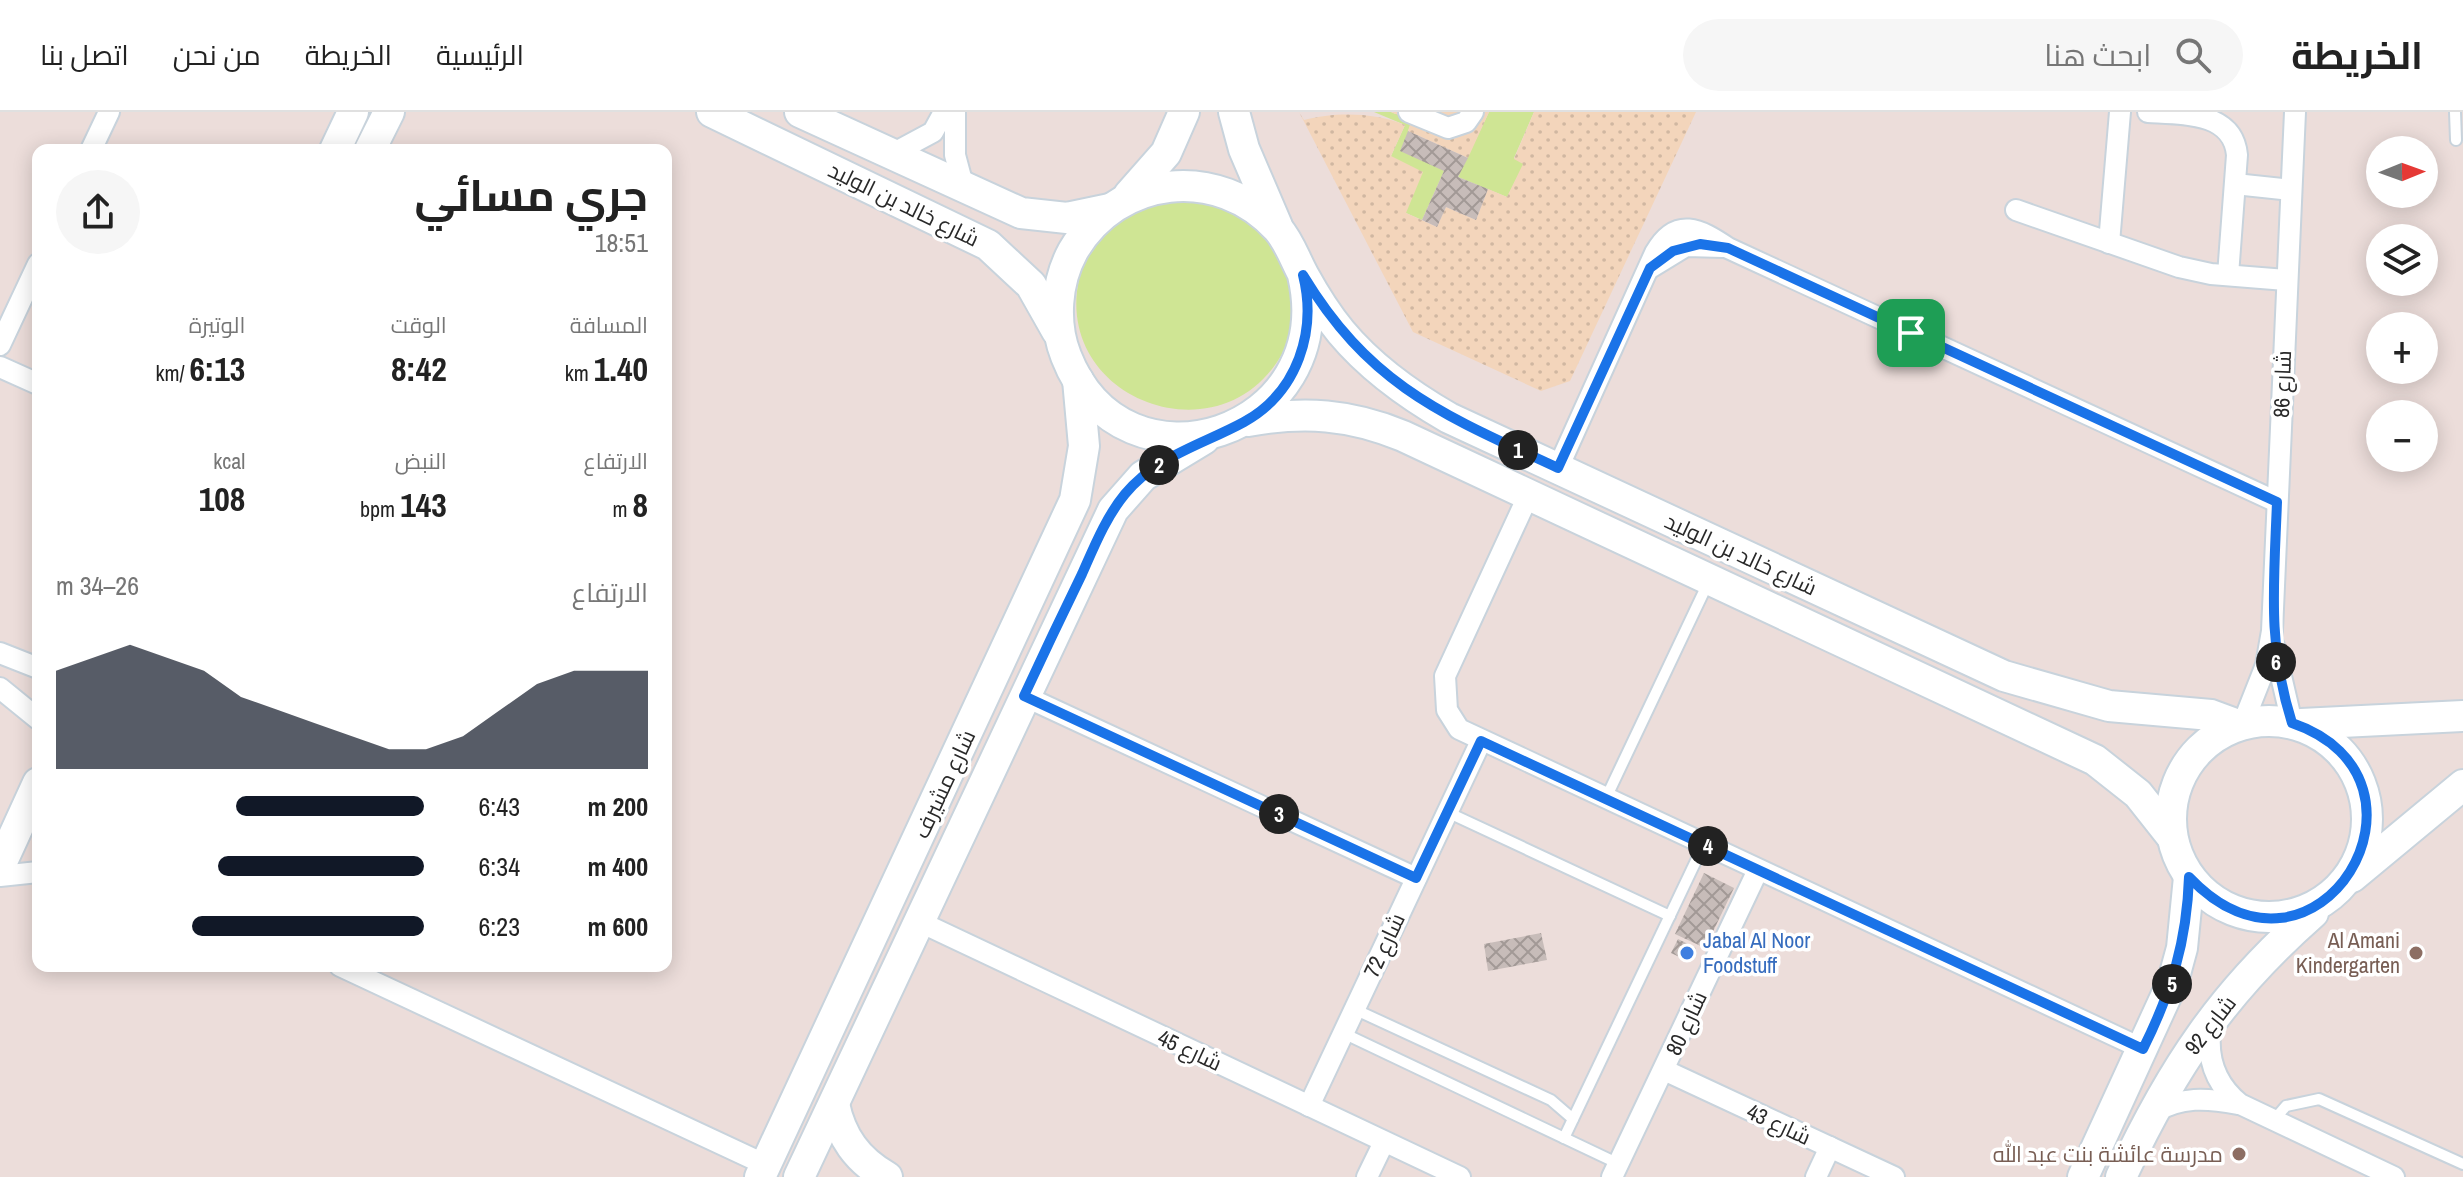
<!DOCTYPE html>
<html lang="ar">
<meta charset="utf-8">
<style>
:root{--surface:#fff;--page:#f6f6f6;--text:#222;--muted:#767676;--line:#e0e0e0;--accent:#111827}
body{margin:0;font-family:"Archivo Narrow",Cairo,sans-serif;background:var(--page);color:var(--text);direction:rtl;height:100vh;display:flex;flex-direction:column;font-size:30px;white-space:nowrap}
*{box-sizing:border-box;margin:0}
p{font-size:26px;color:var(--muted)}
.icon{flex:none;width:44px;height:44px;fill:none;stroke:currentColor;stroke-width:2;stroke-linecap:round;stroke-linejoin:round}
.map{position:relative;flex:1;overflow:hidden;direction:ltr}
.sheet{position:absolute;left:32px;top:32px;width:640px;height:828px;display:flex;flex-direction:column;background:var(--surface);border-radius:16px;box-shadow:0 4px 20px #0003;direction:rtl}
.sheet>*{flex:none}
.needle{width:52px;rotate:89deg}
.controls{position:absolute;left:2366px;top:24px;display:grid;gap:16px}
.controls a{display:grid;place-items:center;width:72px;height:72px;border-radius:50%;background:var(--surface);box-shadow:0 4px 20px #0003;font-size:40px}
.pin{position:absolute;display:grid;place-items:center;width:68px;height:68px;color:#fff;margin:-34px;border-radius:16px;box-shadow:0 4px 12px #0006}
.km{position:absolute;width:40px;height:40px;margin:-20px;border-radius:50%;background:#222;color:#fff;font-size:22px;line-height:40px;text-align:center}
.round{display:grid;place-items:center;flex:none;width:84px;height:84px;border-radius:42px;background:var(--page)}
.overview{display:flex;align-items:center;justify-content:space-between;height:136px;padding:0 24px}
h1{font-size:44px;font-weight:700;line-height:60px}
.metrics{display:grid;grid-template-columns:repeat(3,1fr);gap:12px;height:136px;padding:8px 24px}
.metrics div{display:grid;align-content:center}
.metrics b{font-size:34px;font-weight:700}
.metrics small{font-size:22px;font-weight:400}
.metrics p{font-size:22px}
.chart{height:224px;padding:16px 24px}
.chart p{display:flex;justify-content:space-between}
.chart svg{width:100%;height:144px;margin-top:8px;fill:var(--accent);opacity:.7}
ul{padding:0 24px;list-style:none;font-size:26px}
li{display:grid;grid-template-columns:128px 96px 1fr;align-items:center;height:60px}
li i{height:20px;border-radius:10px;background:var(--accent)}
header{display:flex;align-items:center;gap:48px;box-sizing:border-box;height:112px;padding:0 40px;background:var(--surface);border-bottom:2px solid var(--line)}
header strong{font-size:38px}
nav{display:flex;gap:44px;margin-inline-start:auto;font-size:28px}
.search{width:560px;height:72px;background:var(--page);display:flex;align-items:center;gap:20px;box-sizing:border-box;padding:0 28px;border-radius:44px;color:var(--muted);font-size:30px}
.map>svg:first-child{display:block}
.green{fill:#cfe594}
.sand{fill:url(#sand-dots)}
.building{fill:url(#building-cross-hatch)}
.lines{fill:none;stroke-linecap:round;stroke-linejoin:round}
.lane-casing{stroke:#c8d3dc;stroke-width:14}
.street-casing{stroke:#c8d3dc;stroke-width:24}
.secondary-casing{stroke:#c8d3dc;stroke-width:34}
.lane{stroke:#fff;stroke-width:10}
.street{stroke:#fff;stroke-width:20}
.secondary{stroke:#fff;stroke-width:30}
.route-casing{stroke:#fff;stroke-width:16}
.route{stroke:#1a73e8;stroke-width:10}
.shop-dot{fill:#3f7fe0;stroke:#fff;stroke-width:3}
.education-dot{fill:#8d6e63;stroke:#fff;stroke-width:3}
.labels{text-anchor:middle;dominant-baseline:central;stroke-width:7;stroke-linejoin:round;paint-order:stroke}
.street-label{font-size:22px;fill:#292929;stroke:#fff}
.shop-label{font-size:22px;fill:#366cbe;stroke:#fff;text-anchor:start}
.education-label{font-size:22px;fill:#785e54;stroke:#fff;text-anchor:end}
</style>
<header>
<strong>الخريطة</strong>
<div class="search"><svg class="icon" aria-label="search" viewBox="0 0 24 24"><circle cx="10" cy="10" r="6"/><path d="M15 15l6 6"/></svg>ابحث هنا</div>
<nav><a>الرئيسية</a><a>الخريطة</a><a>من نحن</a><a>اتصل بنا</a></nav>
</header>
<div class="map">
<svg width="2463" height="1065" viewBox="0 0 2463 1065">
<defs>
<pattern id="sand-dots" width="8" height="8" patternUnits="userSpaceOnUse" patternTransform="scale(2)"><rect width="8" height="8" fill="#f3d5bb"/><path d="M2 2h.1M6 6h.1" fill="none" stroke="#d0b7a1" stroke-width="1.8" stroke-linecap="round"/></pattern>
<pattern id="building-cross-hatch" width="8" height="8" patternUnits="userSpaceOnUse" patternTransform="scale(2)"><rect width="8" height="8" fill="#c7bcb9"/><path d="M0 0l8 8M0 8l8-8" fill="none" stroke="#a29996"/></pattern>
</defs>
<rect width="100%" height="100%" fill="#ecddda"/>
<g class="green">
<path d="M1374,0h17l21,9 -4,10 36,40 -22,49 -16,-7 -15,-57 14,-31z"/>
<path d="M1489,0h45l-20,46 10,6 -17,33 -49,-20z"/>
<path d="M1153,83l97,15c12,20 39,52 45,73 5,20 -3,54 -13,71 -61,108 -229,46 -203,-75 3,-14 10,-35 19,-45 14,-15 38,-27 55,-39z"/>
</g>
<g class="sand">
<path d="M1299,0l5,8c30,-8 71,-8 101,5l-14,31 32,16 -17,41 31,14 9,-20 30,13 12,-31 19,8 16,-33 -9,-5 20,-47h162l-126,269 -29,10 -128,-59z"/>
<path d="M1391,0h98l-21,46 -60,-27 3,-10z"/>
</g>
<g class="building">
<path d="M1408,19l60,27 -10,19 30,12 -12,31 -30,-13 -9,20 -15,-7 22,-49 -44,-20z"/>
<path d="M1704,761l30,15 -29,60 -30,-14z"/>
<path d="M1541,821l6,27 -59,11 -4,-27z"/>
<path d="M1678,827l18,9 -6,14 -19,-9z"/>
</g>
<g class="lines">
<g class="lane-casing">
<g id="lane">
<path d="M2455,0l1,28"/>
<path d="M1606,686l102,-215"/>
<path d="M1447,700l223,104"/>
<path d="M1354,897l197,91 22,19"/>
<path d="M1343,921l276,131"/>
<path d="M2274,1008l12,-14 33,-7 144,65"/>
<path d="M1564,1026l140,-294"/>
</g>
</g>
<g class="street-casing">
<g id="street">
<path d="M955,0v43l8,30"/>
<path d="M1409,0l39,16 18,-6 7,-10"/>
<path d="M2148,0c36,2 85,0 89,43l-9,120"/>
<path d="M91,38l18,-38"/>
<path d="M892,42l41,-22 11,-20"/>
<path d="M2235,72l56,6"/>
<path d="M2016,98l163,57 32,7 75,6"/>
<path d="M2109,131l11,-131"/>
<path d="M1650,156l36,-22 37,1"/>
<path d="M0,233l38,-81"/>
<path d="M0,255l38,17"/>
<path d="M1558,356l97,-215c21,-37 45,-24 73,-5l549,254"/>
<path d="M1529,382l-84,182 2,34 12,19 684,320"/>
<path d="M2274,534l18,77"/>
<path d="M0,541l38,15"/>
<path d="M0,576l38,31"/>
<path d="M1024,584l392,182"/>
<path d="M2243,611l23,-58 6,-34 23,-519"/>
<path d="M0,764l38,-4"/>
<path d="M920,810l540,255"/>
<path d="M340,854l426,199"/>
<path d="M2211,913c-5,32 4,59 29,79l154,73"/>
<path d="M1664,958l230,107"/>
<path d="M1309,994l172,-365"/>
<path d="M2153,1001c28,-17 54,-15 85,-9"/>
<path d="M1367,1065l17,-35"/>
<path d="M1612,1065l146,-307"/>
<path d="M1816,1065l14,-30"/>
</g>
</g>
<g class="secondary-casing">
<g id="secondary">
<path d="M712,0l276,133 43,40 26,46"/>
<path d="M800,0l221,101 46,5 43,-9"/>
<path d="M1234,0l10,37 33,77"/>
<path d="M335,38l18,-38"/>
<path d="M370,38l19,-38"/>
<path d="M1129,83l37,-42 18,-41"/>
<path d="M1303,163c37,158 -179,230 -237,81 -13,-33 -10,-74 7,-105 44,-76 145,-88 205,-22 12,14 17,31 26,47 11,20 23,39 37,56 30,36 68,63 108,86l555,258 105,30 102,9 27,10"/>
<path d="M1248,309c56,-10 102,-7 155,15l692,324 43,34 34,43"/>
<circle cx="2269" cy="707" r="98"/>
<path d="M2301,612l162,-8"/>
<path d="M0,754l38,-83"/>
<path d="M2352,765l111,-92"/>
<path d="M834,992c7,33 23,56 53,73"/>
<path d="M760,1065l315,-677 9,-54 -6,-66"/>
<path d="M799,1065l314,-667 30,-34 61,-37"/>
<path d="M2083,1065l90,-196 9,-33 7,-71"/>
<path d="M2121,1065c51,-109 101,-184 192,-264"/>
</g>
</g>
<use href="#lane" class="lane"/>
<use href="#street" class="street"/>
<use href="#secondary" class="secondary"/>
</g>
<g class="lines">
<g class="route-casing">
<path id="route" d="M1700,132l28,4 549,254c-3,81 -10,142 15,221 164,56 25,289 -103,154 -2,64 -18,116 -46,172l-662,-308 -65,137 -392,-182c19,-41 38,-81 58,-122 12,-27 24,-57 43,-80 31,-38 79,-50 119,-72 54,-30 73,-91 59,-147 68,112 141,140 255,193l92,-200 23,-17z"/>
</g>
<use href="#route" class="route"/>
</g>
<circle class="shop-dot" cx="1687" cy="841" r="8"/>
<g class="education-dot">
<circle cx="2416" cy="841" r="8"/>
<circle cx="2239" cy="1042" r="8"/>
</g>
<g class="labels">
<g class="street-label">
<text transform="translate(904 92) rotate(26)">شارع خالد بن الوليد</text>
<text transform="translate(2282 272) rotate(-88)">شارع 86</text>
<text transform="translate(1741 442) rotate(25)">شارع خالد بن الوليد</text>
<text transform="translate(944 672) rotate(-65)">شارع مشيرف</text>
<text transform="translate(1384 833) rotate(-65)">شارع 72</text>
<text transform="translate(1686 911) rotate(-65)">شارع 80</text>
<text transform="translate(2210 913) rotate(-52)">شارع 92</text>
<text transform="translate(1190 938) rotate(25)">شارع 45</text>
<text transform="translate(1779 1012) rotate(25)">شارع 43</text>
</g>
<g class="shop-label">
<text x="1703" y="828">Jabal Al Noor<tspan x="1703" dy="25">Foodstuff</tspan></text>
</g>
<g class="education-label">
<text x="2400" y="828">Al Amani<tspan x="2400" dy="25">Kindergarten</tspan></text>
<text x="2223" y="1042">مدرسة عائشة بنت عبد الله</text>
</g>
</g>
</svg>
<div class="controls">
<a><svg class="needle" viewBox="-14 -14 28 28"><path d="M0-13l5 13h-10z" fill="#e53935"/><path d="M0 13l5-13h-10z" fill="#767676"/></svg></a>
<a><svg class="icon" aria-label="layers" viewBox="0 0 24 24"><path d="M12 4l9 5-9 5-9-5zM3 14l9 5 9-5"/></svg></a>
<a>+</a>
<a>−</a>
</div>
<div class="pin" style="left:1911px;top:221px;background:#1e9e55"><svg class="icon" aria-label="arrive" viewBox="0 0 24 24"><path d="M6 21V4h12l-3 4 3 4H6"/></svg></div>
<b class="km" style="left:1518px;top:338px">1</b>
<b class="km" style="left:1159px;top:353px">2</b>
<b class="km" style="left:1279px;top:702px">3</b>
<b class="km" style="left:1708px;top:734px">4</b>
<b class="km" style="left:2172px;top:872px">5</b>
<b class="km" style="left:2276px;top:550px">6</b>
<section class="sheet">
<div class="overview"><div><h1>جري مسائي</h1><p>18:51</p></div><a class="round"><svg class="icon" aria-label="share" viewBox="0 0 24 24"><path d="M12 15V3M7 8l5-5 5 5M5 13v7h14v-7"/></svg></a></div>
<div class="metrics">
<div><p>المسافة</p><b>1.40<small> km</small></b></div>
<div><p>الوقت</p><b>8:42</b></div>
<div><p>الوتيرة</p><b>6:13<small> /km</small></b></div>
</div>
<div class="metrics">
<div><p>الارتفاع</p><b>8<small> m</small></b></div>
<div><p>النبض</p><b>143<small> bpm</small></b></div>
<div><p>kcal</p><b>108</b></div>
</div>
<div class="chart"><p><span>الارتفاع</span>26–34 m</p>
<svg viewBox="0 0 160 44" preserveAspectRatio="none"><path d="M0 44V14L10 10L20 6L30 10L40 14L50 22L60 26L70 30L80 34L90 38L100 38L110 34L120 26L130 18L140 14L150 14L160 14V44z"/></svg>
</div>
<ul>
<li><b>200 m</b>6:43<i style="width:51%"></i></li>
<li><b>400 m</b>6:34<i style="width:56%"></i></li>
<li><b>600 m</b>6:23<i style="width:63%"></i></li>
</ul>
</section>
</div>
